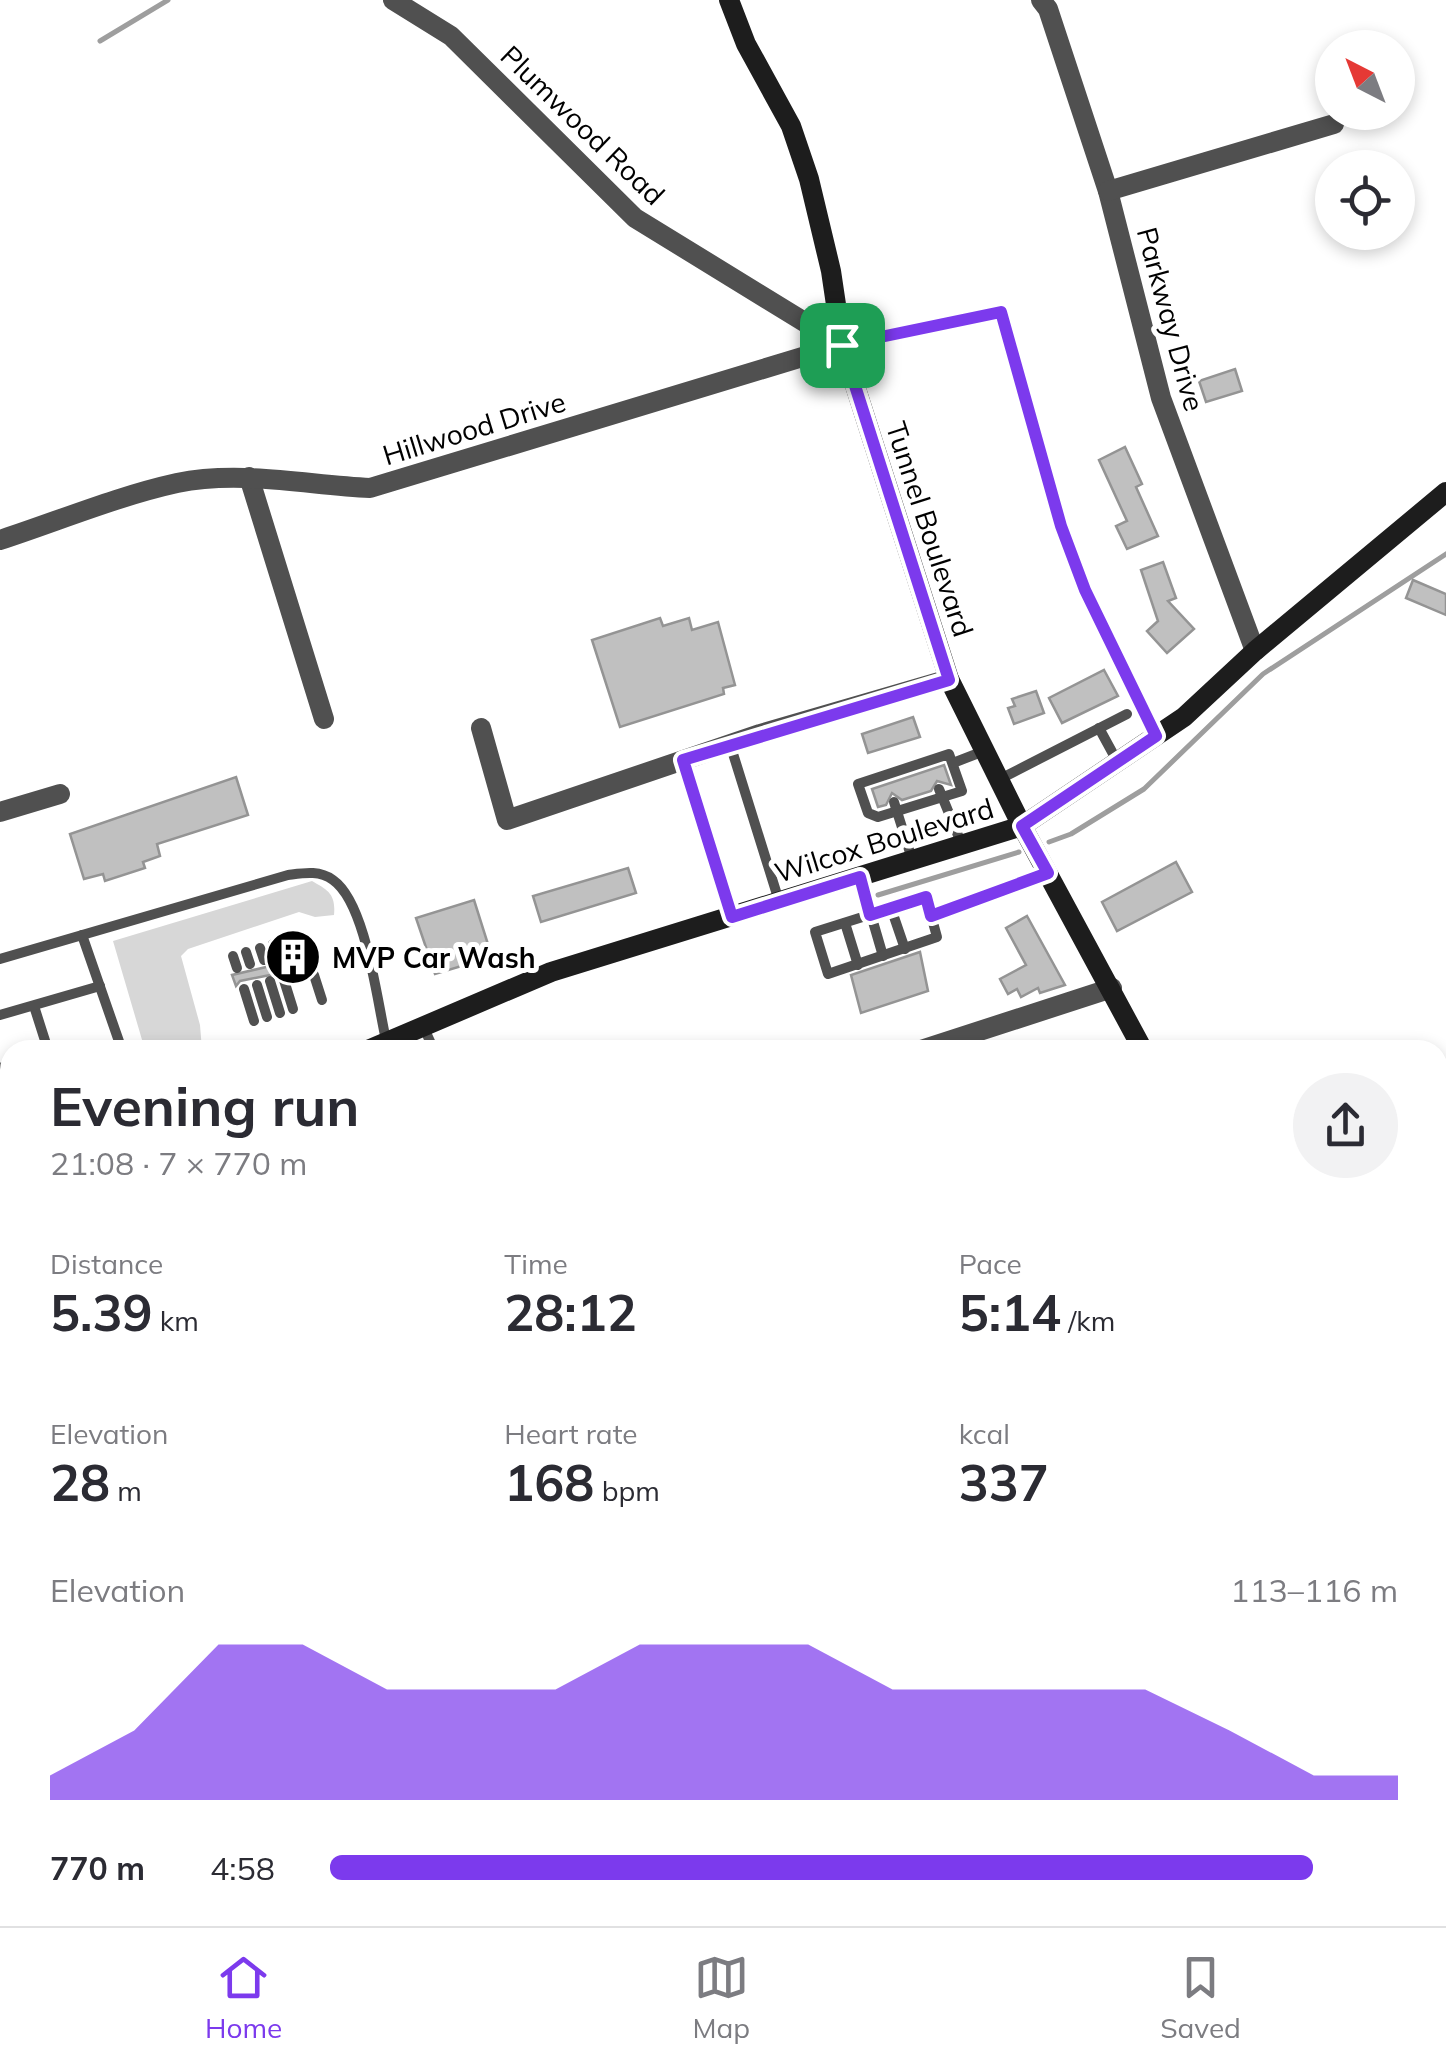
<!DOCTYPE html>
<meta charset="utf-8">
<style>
:root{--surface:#fff;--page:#f2f2f3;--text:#2b2b33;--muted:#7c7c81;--line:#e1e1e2;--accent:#7c3aed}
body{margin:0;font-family:Mulish,sans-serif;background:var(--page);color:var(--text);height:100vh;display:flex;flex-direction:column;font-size:38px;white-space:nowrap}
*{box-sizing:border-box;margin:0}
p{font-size:32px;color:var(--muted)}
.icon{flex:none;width:55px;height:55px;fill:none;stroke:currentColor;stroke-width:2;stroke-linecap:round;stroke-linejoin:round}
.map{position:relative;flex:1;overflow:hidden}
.sheet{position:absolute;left:0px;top:1040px;width:1448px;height:888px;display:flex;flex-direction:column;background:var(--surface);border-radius:30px 30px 0 0;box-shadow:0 5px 15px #0003}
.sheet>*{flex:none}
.needle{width:65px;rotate:318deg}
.controls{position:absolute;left:1315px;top:30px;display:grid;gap:20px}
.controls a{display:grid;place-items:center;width:100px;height:100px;border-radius:50%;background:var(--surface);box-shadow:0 5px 15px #0003;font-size:50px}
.pin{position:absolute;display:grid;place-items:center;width:85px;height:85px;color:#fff;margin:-42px;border-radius:20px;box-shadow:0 5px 15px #0006}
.round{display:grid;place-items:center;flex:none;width:105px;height:105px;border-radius:52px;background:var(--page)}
.summary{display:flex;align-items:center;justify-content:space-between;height:170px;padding:0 50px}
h1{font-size:55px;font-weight:700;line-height:75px}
.figures{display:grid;grid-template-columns:repeat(3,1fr);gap:15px;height:170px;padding:10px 50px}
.figures div{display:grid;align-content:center}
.figures b{font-size:50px;font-weight:700}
.figures small{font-size:28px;font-weight:400}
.figures p{font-size:28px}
.chart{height:280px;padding:20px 50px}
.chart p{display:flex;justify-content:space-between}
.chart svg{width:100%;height:180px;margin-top:10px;fill:var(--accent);opacity:.7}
ul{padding:0 50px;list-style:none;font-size:32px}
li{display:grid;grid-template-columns:160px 120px 1fr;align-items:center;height:75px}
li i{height:25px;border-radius:12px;background:var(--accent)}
.tab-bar{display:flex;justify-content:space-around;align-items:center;height:140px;border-top:2px solid var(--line);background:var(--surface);font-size:28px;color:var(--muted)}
.tab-bar a{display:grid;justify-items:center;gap:5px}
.tab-bar .on{color:var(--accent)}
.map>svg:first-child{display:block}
.green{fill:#d7d7d7}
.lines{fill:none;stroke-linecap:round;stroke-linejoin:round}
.stream{stroke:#9e9e9e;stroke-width:5}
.building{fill:#c0c0c0;stroke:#949494;stroke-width:2.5}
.service{stroke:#505050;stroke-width:10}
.minor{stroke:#505050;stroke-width:20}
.secondary{stroke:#1d1d1d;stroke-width:20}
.route-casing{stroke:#fff;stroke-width:20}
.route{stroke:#7c3aed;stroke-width:12}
.labels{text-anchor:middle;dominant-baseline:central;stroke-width:10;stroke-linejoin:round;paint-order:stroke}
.street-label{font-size:28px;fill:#000;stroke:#fff}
.poi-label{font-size:28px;font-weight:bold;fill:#000;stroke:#fff;text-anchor:start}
</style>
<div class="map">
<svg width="1446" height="1926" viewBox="0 0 1446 1926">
<rect width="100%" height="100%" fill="#fff"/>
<g class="green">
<path d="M312,881c16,9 24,13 22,34l-19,2 -16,-5 -111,37 -7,7 19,69 2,25h-57l-32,-109z"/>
<path d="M10,1194v89l-10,8v-94z"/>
</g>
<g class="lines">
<g class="stream">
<path d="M100,41l68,-41"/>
<path d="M1049,842l22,-8 73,-45 119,-115 183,-120"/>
<path d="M878,895l141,-43"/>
</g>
</g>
<g class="building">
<path d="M1235,369l7,22 -36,11 -7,-21z"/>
<path d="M1125,447l17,37 -6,3 22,49 -31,13 -11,-23 11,-5 -28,-61z"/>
<path d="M1163,562l13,36 -8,3 26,28 -27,24 -20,-22 11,-10 -17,-51z"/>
<path d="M1413,580l33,14v21l-40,-17z"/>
<path d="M660,618l3,8 26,-8 3,12 26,-8 17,63 -12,3 1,6 -104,33 -28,-87z"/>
<path d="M1104,670l14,26 -56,27 -13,-25z"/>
<path d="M1036,691l8,22 -30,11 -6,-16 7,-2 -3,-7z"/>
<path d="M913,717l7,20 -52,16 -6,-19z"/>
<path d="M944,765l7,20 -14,-4 -6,10 -29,9 -10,-7 -6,12 -8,2 -6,-18z"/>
<path d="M236,777l12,38 -91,29 3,12 -17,6 2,6 -40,13 -2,-7 -19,5 -14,-45z"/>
<path d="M1176,862l16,30 -75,39 -15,-29z"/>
<path d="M628,868l8,25 -95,29 -8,-26z"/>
<path d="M474,900l18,57 -57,17 -19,-56z"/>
<path d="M1027,916l38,69 -25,8 -2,-5 -17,9 -4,-8 -9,5 -8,-15 26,-14 -20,-37z"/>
<path d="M297,949l7,7 8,-5 5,16 -9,1 -2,10 -12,4 -4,-11 -9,-3 -6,6 -35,7 -4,5 -4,-11 47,-11 5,-11z"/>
<path d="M920,952l8,39 -67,22 -10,-38z"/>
</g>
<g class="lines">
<g class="service">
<path d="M843,344l158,-32 60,214 24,63 71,147"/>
<path d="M1099,728l18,33"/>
<path d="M730,744l49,157"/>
<path d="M949,754l13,37 -84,26 -10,-4 -10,-29z"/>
<path d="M683,760l49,156"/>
<path d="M953,763l31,-12"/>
<path d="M1000,779l127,-65"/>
<path d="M939,789l23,56"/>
<path d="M894,802l18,57"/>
<path d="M860,877l23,79"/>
<path d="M926,897l11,40 -109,37 -13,-42z"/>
<path d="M891,908l14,41"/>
<path d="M931,916l117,-43"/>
<path d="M845,923l13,42"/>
<path d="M82,935l40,115"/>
<path d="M301,935l4,12"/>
<path d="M273,944l3,12"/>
<path d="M260,948l4,12"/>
<path d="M246,952l4,12"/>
<path d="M233,956l4,12"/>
<path d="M0,959l288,-84c16,-2 31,-5 45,5 33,23 44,121 53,160"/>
<path d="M314,975l8,25"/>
<path d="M283,977l10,32"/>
<path d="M270,981l10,32"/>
<path d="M257,985l10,32"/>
<path d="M244,989l10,32"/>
<path d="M34,1006l14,44"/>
<path d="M0,1015l100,-29"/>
<path d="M423,1026l11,24"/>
<path d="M0,1068l10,-3"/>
<path d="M0,1117l10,-3"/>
<path d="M0,1169l10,-3"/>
<path d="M0,1592l10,-3"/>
</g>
<g class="minor">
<path d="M393,0l58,36 184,182 207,127"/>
<path d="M1041,0l7,9 60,182 53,207 94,253"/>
<path d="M1108,191l226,-67"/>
<path d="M249,477l75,242"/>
<path d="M0,540c58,-19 118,-44 177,-57 63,-13 130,2 193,5l472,-143"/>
<path d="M481,728l26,92 253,-86 189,-55"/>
<path d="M0,812l60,-18"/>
<path d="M921,1050l191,-62"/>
<path d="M1438,1779l8,-3"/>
<path d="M553,1918l3,8"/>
<path d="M1131,1918l3,8"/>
<path d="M1390,1918l2,8"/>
<path d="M699,1926l27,-8 30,8"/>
<path d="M973,1926l28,-8"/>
</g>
<g class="secondary">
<path d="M729,0l17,44 45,82 18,53 22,92 11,74 107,334 73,147 121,224"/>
<path d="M368,1050l183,-78 471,-146 162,-109 71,-66 191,-159"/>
<path d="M0,1336l10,-10"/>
<path d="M1438,1441l8,9"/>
</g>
</g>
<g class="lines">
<g class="route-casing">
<path id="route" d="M1001,312l60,214 24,64 71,146 -134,90 26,47 -117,43 -5,-19 -56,18 -10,-38 -128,40 -49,-157 266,-80 -107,-335z"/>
</g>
<use href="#route" class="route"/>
</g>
<defs>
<g id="building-disc" transform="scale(2.875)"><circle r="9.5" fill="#000" stroke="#fff"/><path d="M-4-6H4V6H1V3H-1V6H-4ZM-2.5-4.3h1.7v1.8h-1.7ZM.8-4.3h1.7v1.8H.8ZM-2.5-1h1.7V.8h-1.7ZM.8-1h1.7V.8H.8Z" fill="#fff"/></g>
</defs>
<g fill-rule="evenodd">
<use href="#building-disc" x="293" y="957"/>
</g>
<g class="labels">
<g class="street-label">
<text transform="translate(583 125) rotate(44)">Plumwood Road</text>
<text transform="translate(1171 319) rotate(75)">Parkway Drive</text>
<text transform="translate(474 428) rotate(-17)">Hillwood Drive</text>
<text transform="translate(930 529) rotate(72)">Tunnel Boulevard</text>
<text transform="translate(884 840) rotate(-17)">Wilcox Boulevard</text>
</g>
<g class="poi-label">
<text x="332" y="957">MVP Car Wash</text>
</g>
</g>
</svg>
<div class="controls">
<a><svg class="needle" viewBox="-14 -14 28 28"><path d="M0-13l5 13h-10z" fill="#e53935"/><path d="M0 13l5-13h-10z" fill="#7c7c81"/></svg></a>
<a><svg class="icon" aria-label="locate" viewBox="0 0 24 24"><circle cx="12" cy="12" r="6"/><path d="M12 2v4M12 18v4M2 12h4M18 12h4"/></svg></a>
</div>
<div class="pin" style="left:842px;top:345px;background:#1e9e55"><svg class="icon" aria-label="arrive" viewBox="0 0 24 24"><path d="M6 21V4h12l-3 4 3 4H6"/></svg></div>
<section class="sheet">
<div class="summary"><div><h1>Evening run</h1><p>21:08 · 7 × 770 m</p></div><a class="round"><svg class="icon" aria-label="share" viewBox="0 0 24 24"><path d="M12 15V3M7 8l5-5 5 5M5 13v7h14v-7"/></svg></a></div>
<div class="figures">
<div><p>Distance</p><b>5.39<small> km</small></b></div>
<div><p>Time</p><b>28:12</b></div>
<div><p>Pace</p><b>5:14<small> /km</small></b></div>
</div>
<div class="figures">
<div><p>Elevation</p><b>28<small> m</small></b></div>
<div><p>Heart rate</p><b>168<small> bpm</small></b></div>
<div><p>kcal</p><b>337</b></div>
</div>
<div class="chart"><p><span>Elevation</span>113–116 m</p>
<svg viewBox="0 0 160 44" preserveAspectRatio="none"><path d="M0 44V38L10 27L20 6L30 6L40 17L50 17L60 17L70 6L80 6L90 6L100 17L110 17L120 17L130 17L140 27L150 38L160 38V44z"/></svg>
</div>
<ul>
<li><b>770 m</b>4:58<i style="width:92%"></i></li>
</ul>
</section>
</div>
<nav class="tab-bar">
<a class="on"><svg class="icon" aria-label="home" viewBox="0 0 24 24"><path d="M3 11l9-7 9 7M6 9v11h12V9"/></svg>Home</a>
<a><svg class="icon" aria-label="map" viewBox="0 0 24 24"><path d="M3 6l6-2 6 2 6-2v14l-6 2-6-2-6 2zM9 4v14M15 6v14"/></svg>Map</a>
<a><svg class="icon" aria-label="saved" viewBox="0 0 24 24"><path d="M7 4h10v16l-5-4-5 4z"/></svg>Saved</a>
</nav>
